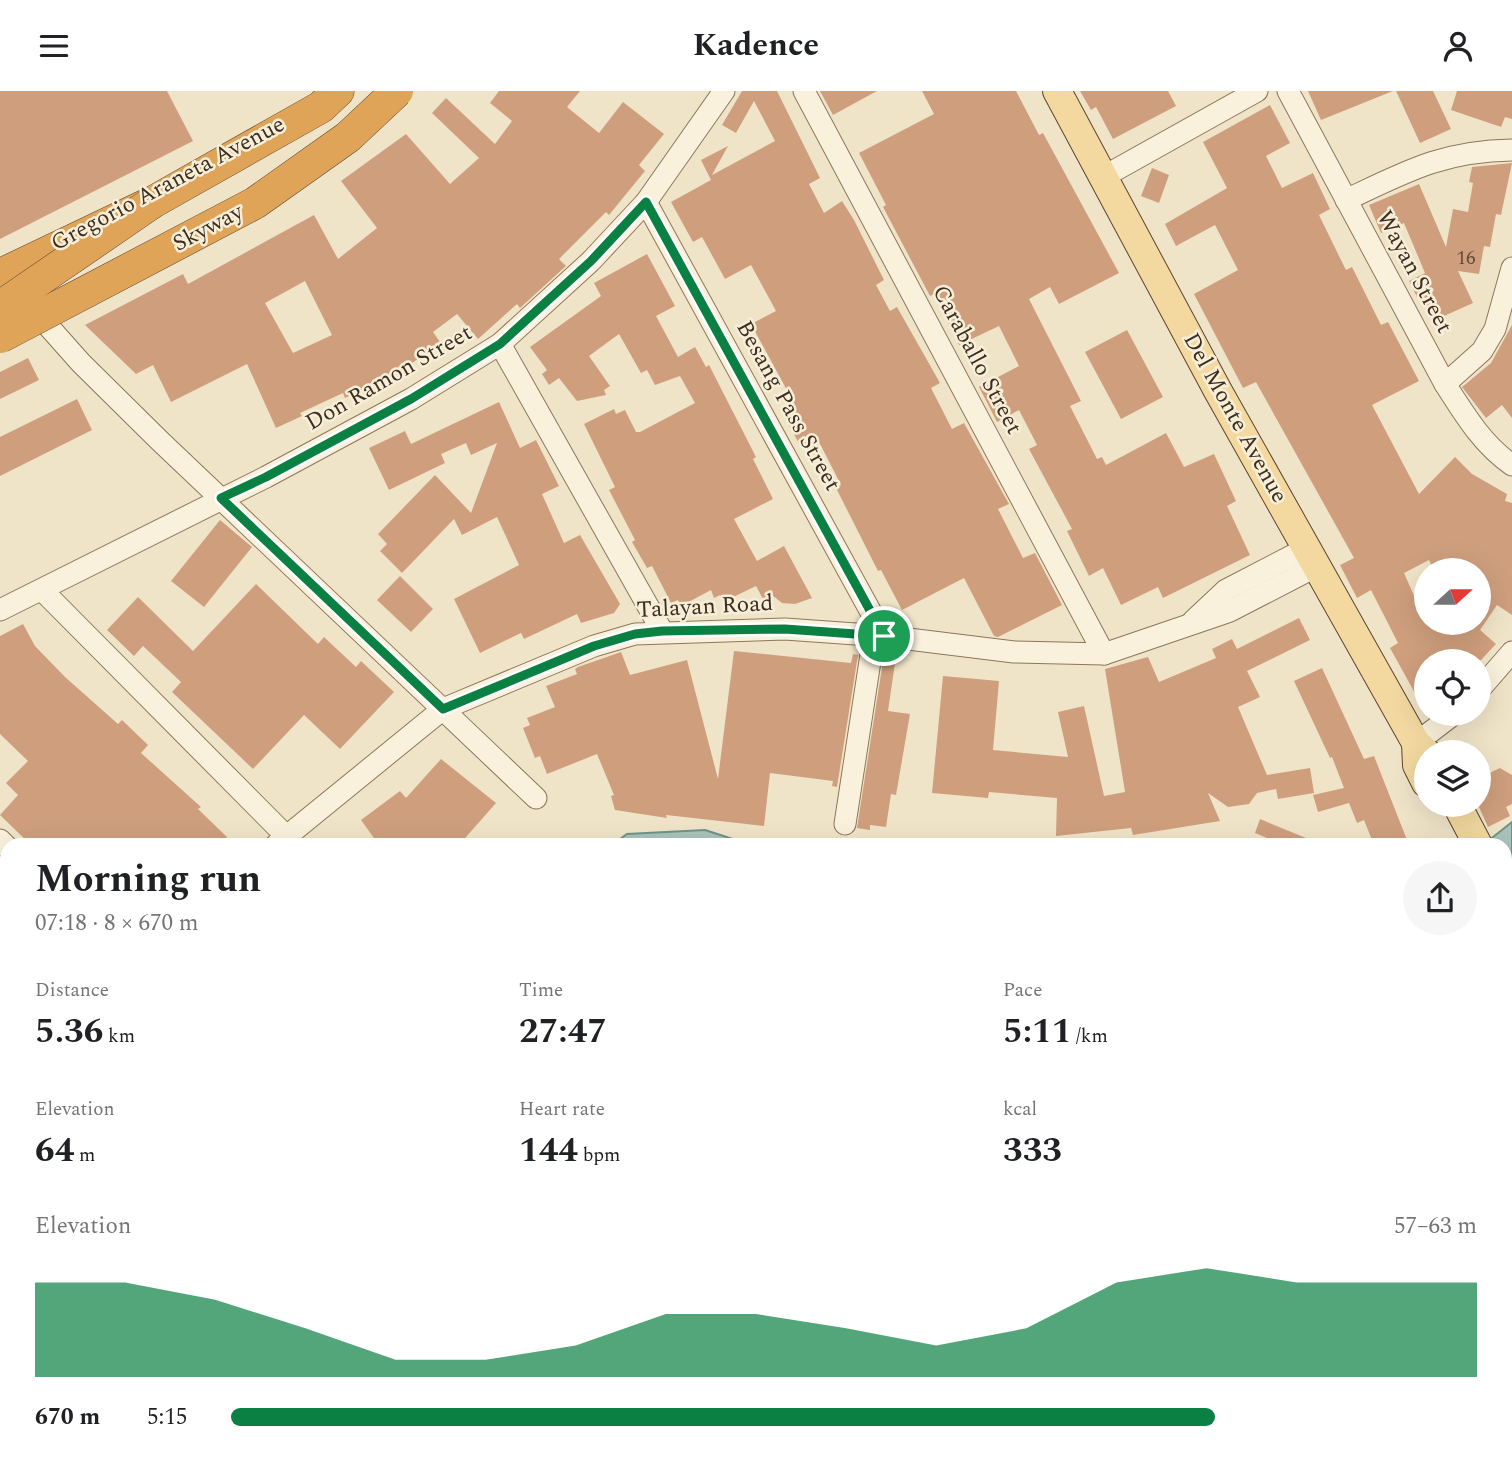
<!DOCTYPE html>
<meta charset="utf-8">
<style>
:root{--surface:#fff;--page:#f6f6f6;--text:#202124;--muted:#757577;--accent:#0b8043}
body{margin:0;font-family:Spectral,serif;background:var(--page);color:var(--text);height:100vh;display:flex;flex-direction:column;font-size:26px;white-space:nowrap}
*{box-sizing:border-box;margin:0}
p{font-size:23px;color:var(--muted)}
.icon{flex:none;width:38px;height:38px;fill:none;stroke:currentColor;stroke-width:2;stroke-linecap:round;stroke-linejoin:round}
.map{position:relative;flex:1;overflow:hidden}
.details{position:absolute;left:0px;top:747px;width:1512px;height:621px;display:flex;flex-direction:column;background:var(--surface);border-radius:21px 21px 0 0;box-shadow:0 7px 28px #0002}
.details>*{flex:none}
.needle{width:46px;rotate:69deg}
.controls{position:absolute;left:1414px;top:467px;display:grid;gap:14px}
.controls a{display:grid;place-items:center;width:77px;height:77px;border-radius:50%;background:var(--surface);box-shadow:0 7px 28px #0002;font-size:35px}
.pin{position:absolute;display:grid;place-items:center;width:60px;height:60px;color:#fff;margin:-30px;border:4px solid #fff;border-radius:50%;box-shadow:0 2px 7px #0007}
.round{display:grid;place-items:center;flex:none;width:74px;height:74px;border-radius:37px;background:var(--page)}
.summary{display:flex;align-items:center;justify-content:space-between;height:119px;padding:0 35px}
h1{font-size:38px;font-weight:700;line-height:52px}
.figures{display:grid;grid-template-columns:repeat(3,1fr);gap:10px;height:119px;padding:7px 35px}
.figures div{display:grid;align-content:center}
.figures b{font-size:35px;font-weight:700}
.figures small{font-size:19px;font-weight:400}
.figures p{font-size:19px}
.chart{height:196px;padding:14px 35px}
.chart p{display:flex;justify-content:space-between}
.chart svg{width:100%;height:126px;margin-top:7px;fill:var(--accent);opacity:.7}
ul{padding:0 35px;list-style:none;font-size:23px}
li{display:grid;grid-template-columns:112px 84px 1fr;align-items:center;height:52px}
li i{height:18px;border-radius:9px;background:var(--accent)}
header{display:flex;justify-content:space-between;align-items:center;height:91px;padding:0 35px;background:var(--surface);font-size:32px;font-weight:700}
.map>svg:first-child{display:block}
.water{fill:#a9c4bc;stroke:#6f938a;stroke-width:2}
.building{fill:#cf9f7d;fill-rule:evenodd}
.lines{fill:none;stroke-linecap:round;stroke-linejoin:round}
.minor-casing{stroke:#8d765c;stroke-width:23}
.major-casing{stroke:#5b4430;stroke-width:30}
.highway-casing{stroke:#5b4430;stroke-width:33}
.minor{stroke:#faf1dc;stroke-width:21}
.major{stroke:#f3d9a0;stroke-width:28}
.highway{stroke:#e0a458;stroke-width:32}
.highway-bridge-casing{stroke:#5b4430;stroke-width:33;stroke-linecap:butt}
.highway-bridge{stroke:#e0a458;stroke-width:32}
.route-casing{stroke:#fff;stroke-width:14}
.route{stroke:#0b8043;stroke-width:9}
.labels{text-anchor:middle;dominant-baseline:central;stroke-width:5;stroke-linejoin:round;paint-order:stroke}
.number-label{font-size:19px;fill:#624a37}
.street-label{font-size:23px;fill:#3d2e20;stroke:#f7eed8}
</style>
<header><svg class="icon" aria-label="menu" viewBox="0 0 24 24"><path d="M4 6h16M4 12h16M4 18h16"/></svg>Kadence<svg class="icon" aria-label="person" viewBox="0 0 24 24"><circle cx="12" cy="8" r="4"/><path d="M4 21q1-7 8-7t8 7"/></svg></header>
<div class="map">
<svg width="1512" height="1368" viewBox="0 0 1512 1368">
<rect width="100%" height="100%" fill="#f0e4c8"/>
<g class="water">
<path d="M1512,731v97l-7,4v-78h-22z"/>
<path d="M705,739l46,15h-139l15,-11z"/>
</g>
<g class="building">
<path d="M0,0h167l26,50 -193,98z"/>
<path d="M499,0h81l-13,16 32,26 24,-31 41,32 -25,31 6,6 -36,44 -3,-3 -47,47 7,7 -46,42 -3,-4 -39,35 -21,-25 -24,18 7,10 -33,25 -62,31 -2,-5 -43,20 2,3 -26,12 -29,-64 -76,38 -18,-37 -17,9 -51,-49 98,-51 5,10 126,-69 24,44 39,-31 -36,-47 65,-47 44,50 29,-26 -47,-45 14,-15 49,46 17,-23 -22,-18zM305,190l27,54 -39,18 -28,-50z"/>
<path d="M742,0h35l43,87 -11,6 15,29 18,-12 12,19 30,60 -8,5 14,26 7,-4 43,76 -9,5 21,41 12,-6 45,81 -11,5 25,49 12,-5 27,52 -64,32 -4,-1 -30,-58 -62,32 -21,-40 -3,1 -42,-83 5,-3 -23,-45 -16,9 -20,-37 13,-7 -44,-81 25,-13 -25,-46 -26,14 -23,-42 -9,5 -22,-40 40,-22 -10,-20 27,-14 -16,29 63,-34 -21,-40 -18,32 -14,-8z"/>
<path d="M820,0h57l-44,24z"/>
<path d="M922,0h94l23,44 4,-2 76,140 -60,31 -9,-17 -21,12 52,102 -11,5 27,53 5,-2 4,8 60,-32 18,34 30,-13 22,47 -9,5 23,49 -87,43 -5,-11 -37,18 -18,-37 -14,8 -22,-45 5,-2 -43,-80 8,-4 -18,-35 -22,12 -18,-35 40,-21 -20,-40 -40,19 -25,-51 -4,2 -47,-89 3,-2 -27,-52 75,-39z"/>
<path d="M1080,0h88l8,15 -63,33 -17,-32 -5,3z"/>
<path d="M1308,0h85l-72,29z"/>
<path d="M1396,0h37l18,38 -31,14z"/>
<path d="M1457,0h55v28l-7,-2 -4,10 -50,-17z"/>
<path d="M1270,14l20,38 -24,13 16,32 31,-15 17,36 -11,6 21,43 6,12 6,-3 29,58 7,-3 31,59 -47,24 47,89 36,-37 17,17 35,20 -2,7 7,2v112l-15,-10 -17,25 16,14 -16,17h-54v52l-36,-65 8,-5 -27,-53 -14,8 -17,-33 14,-7 -98,-176 -13,6 -49,-94 44,-24 -23,-45 -39,21 -11,-22 62,-36 -24,-46zM1429,469l5,11h45v52h-53l-22,-50z"/>
<path d="M1512,72l-11,52 -5,-1 -6,33 -6,-1 -5,28 -21,-3 15,32 -40,18 -12,-26 -4,2 -8,-16 16,-8 -21,-50 -23,10 -12,-28 50,-21 27,63 7,-38 15,3 5,-29 -4,-1 3,-15z"/>
<path d="M1152,77l17,7 -10,28 -18,-7z"/>
<path d="M647,163l28,52 -19,10 22,41 17,-10 11,20 3,-2 47,92 -3,2 20,40 -39,20 23,42 27,-15 28,52 -17,6 -13,-1 -10,-8 -9,4 -7,-13 -33,16 -3,-7 -6,3 -3,-8 -30,16 -3,-6 -7,3 -19,-37 -5,2 -15,-26 3,-2 -26,-50 6,-3 -31,-63 30,-15 2,5 9,-4 11,22h4l55,-29 -15,-27 -25,9 -8,-15 -6,3 -22,-39 -30,22 21,30 -6,4 2,5 -29,6 -18,-23 -10,7 -7,-11 5,-4 -17,-23 71,-51 -7,-13z"/>
<path d="M1512,234v93l-10,-13 -16,13 -24,-31 29,-24z"/>
<path d="M1127,239l36,67 -42,22 -36,-67z"/>
<path d="M28,267l11,22 -39,19v-27z"/>
<path d="M77,308l15,31 -92,46v-39z"/>
<path d="M499,311l21,46 16,-8 23,46 -17,8 22,49 16,-8 40,69 -6,9 -33,10 -4,-9 -53,25 -3,-6 -41,20 -26,-54 65,-34 -22,-48 -35,18 -8,-16 -52,54 -22,-22 7,-7 -9,-10 57,-59 36,38 26,-70 -26,12 -5,-12 -25,11 4,9 -56,27 -20,-42 36,-17 6,13z"/>
<path d="M220,429l32,27 -48,60 -33,-26z"/>
<path d="M400,485l33,33 -22,23 -34,-32z"/>
<path d="M256,493l62,60 6,-7 32,30 5,-6 33,31 -54,57 -36,-34 -51,54 -81,-77 9,-10 -38,-36 -9,10 -27,-26 31,-33 55,54z"/>
<path d="M1299,527l11,22 -63,31 13,26 -22,10 29,68 43,-7 4,25 -36,6 -2,-10 -19,4 -8,11 -21,3 -20,-14 12,28 -87,14 -2,-7 -75,8 1,-38 -68,-6 -1,6 -56,-5 11,-117 56,5 -6,69 75,7 -10,-45 26,-6 20,90 21,-4 -20,-123 43,-12 11,25 57,-24 -4,-9 20,-10 5,10z"/>
<path d="M23,533l12,22 30,31 53,47 4,-4 26,25 -7,8 60,54 -3,2 29,28 -8,8h-188l-31,-30 18,-20 -12,-12 22,-22 -28,-27v-98z"/>
<path d="M734,560l117,12 2,-9 5,1 -21,132 -5,-1 1,-5 -63,-8 -6,53 -98,-11 1,3 -52,-8 -4,-14 3,-1 -17,-41 -50,20 -7,-18 -5,2 -12,-30 7,-3 -3,-7 28,-11 -9,-21 31,-12 -2,-5 3,-2 43,-15 9,23 57,-15 31,119z"/>
<path d="M883,570l12,2 -7,48 22,3 -14,81 -5,-1 -5,33 -16,-2v5l-13,-2z"/>
<path d="M1322,577l42,91 10,-3 35,89h-35l-10,-25 -7,3 -8,-20 -31,9 -5,-17 31,-7 -12,-31 -2,1 -36,-77z"/>
<path d="M441,668l55,44 -37,42h-80l-18,-25 39,-29 6,7z"/>
<path d="M1500,677l12,7v29l-6,3 4,9 -22,11 -9,-20v-29z"/>
<path d="M1260,728l63,26h-39l-29,-12z"/>
</g>
<g class="lines">
<g class="minor-casing">
<g id="minor">
<path d="M804,0l300,563"/>
<path d="M1288,0l157,293c20,31 37,60 67,81"/>
<path d="M1103,86l154,-86"/>
<path d="M1346,109c61,-29 97,-49 166,-50"/>
<path d="M646,111l238,434"/>
<path d="M33,218l48,54 79,78 376,357"/>
<path d="M500,253l162,287"/>
<path d="M1445,293l37,-33 13,-22 17,-61"/>
<path d="M43,500l243,245"/>
<path d="M0,519l266,-133 145,-78 89,-55 91,-83 55,-59 78,-111"/>
<path d="M1193,530l33,-31 81,-42"/>
<path d="M1479,599l33,-38"/>
<path d="M1416,652l38,-29"/>
<path d="M845,733l29,-189"/>
<path d="M0,749l7,7"/>
<path d="M276,754l167,-136 151,-63 41,-12 150,-5 99,7 130,16 90,2 126,-43 87,-45"/>
<path d="M1505,978l7,-4"/>
<path d="M0,1023l7,7"/>
<path d="M1505,1269l7,2"/>
<path d="M0,1316l7,7"/>
<path d="M46,1362l6,6"/>
<path d="M1366,1362l29,6"/>
<path d="M95,1368l5,-6"/>
<path d="M502,1368l1,-6"/>
<path d="M613,1368l4,-6"/>
<path d="M817,1368l5,-6"/>
<path d="M1190,1368l1,-6"/>
<path d="M1308,1368v-6"/>
<path d="M1439,1368v-6"/>
</g>
</g>
<g class="major-casing">
<g id="major">
<path d="M1057,0l161,300 198,352 11,10"/>
<path d="M1416,652l1,22 9,18"/>
<path d="M1457,714l21,40"/>
<path d="M1505,804l7,12"/>
<path d="M1505,842l7,13"/>
</g>
</g>
<g class="highway-casing">
<path id="highway" d="M0,184l153,-73 168,-95 17,-16"/>
</g>
<use href="#minor" class="minor"/>
<use href="#major" class="major"/>
<use href="#highway" class="highway"/>
<g class="highway-bridge-casing">
<g id="highway-bridge">
<path d="M0,216l153,-105"/>
<path d="M0,246l255,-134 93,-66 49,-46"/>
</g>
</g>
<use href="#highway-bridge" class="highway-bridge"/>
</g>
<g class="lines">
<g class="route-casing">
<path id="route" d="M646,111l238,434 -99,-7 -123,2 -27,3 -41,12 -151,63 -222,-211 45,-21 145,-78 89,-55 91,-83z"/>
</g>
<use href="#route" class="route"/>
</g>
<g class="labels">
<g class="number-label">
<text x="1466" y="167">16</text>
</g>
<g class="street-label">
<text transform="translate(168 93) rotate(-28)">Gregorio Araneta Avenue</text>
<text transform="translate(208 137) rotate(-28)">Skyway</text>
<text transform="translate(1414 181) rotate(62)">Wayan Street</text>
<text transform="translate(977 269) rotate(62)">Caraballo Street</text>
<text transform="translate(389 287) rotate(-30)">Don Ramon Street</text>
<text transform="translate(788 315) rotate(61)">Besang Pass Street</text>
<text transform="translate(1235 327) rotate(61)">Del Monte Avenue</text>
<text transform="translate(705 516) rotate(-3)">Talayan Road</text>
</g>
</g>
</svg>
<div class="controls">
<a><svg class="needle" viewBox="-14 -14 28 28"><path d="M0-13l5 13h-10z" fill="#e53935"/><path d="M0 13l5-13h-10z" fill="#757577"/></svg></a>
<a><svg class="icon" aria-label="locate" viewBox="0 0 24 24"><circle cx="12" cy="12" r="6"/><path d="M12 2v4M12 18v4M2 12h4M18 12h4"/></svg></a>
<a><svg class="icon" aria-label="layers" viewBox="0 0 24 24"><path d="M12 4l9 5-9 5-9-5zM3 14l9 5 9-5"/></svg></a>
</div>
<div class="pin" style="left:884px;top:545px;background:#1e9e55"><svg class="icon" aria-label="arrive" viewBox="0 0 24 24"><path d="M6 21V4h12l-3 4 3 4H6"/></svg></div>
<section class="details">
<div class="summary"><div><h1>Morning run</h1><p>07:18 · 8 × 670 m</p></div><a class="round"><svg class="icon" aria-label="share" viewBox="0 0 24 24"><path d="M12 15V3M7 8l5-5 5 5M5 13v7h14v-7"/></svg></a></div>
<div class="figures">
<div><p>Distance</p><b>5.36<small> km</small></b></div>
<div><p>Time</p><b>27:47</b></div>
<div><p>Pace</p><b>5:11<small> /km</small></b></div>
</div>
<div class="figures">
<div><p>Elevation</p><b>64<small> m</small></b></div>
<div><p>Heart rate</p><b>144<small> bpm</small></b></div>
<div><p>kcal</p><b>333</b></div>
</div>
<div class="chart"><p><span>Elevation</span>57–63 m</p>
<svg viewBox="0 0 160 44" preserveAspectRatio="none"><path d="M0 44V11L10 11L20 17L30 27L40 38L50 38L60 33L70 22L80 22L90 27L100 33L110 27L120 11L130 6L140 11L150 11L160 11V44z"/></svg>
</div>
<ul>
<li><b>670 m</b>5:15<i style="width:79%"></i></li>
</ul>
</section>
</div>
